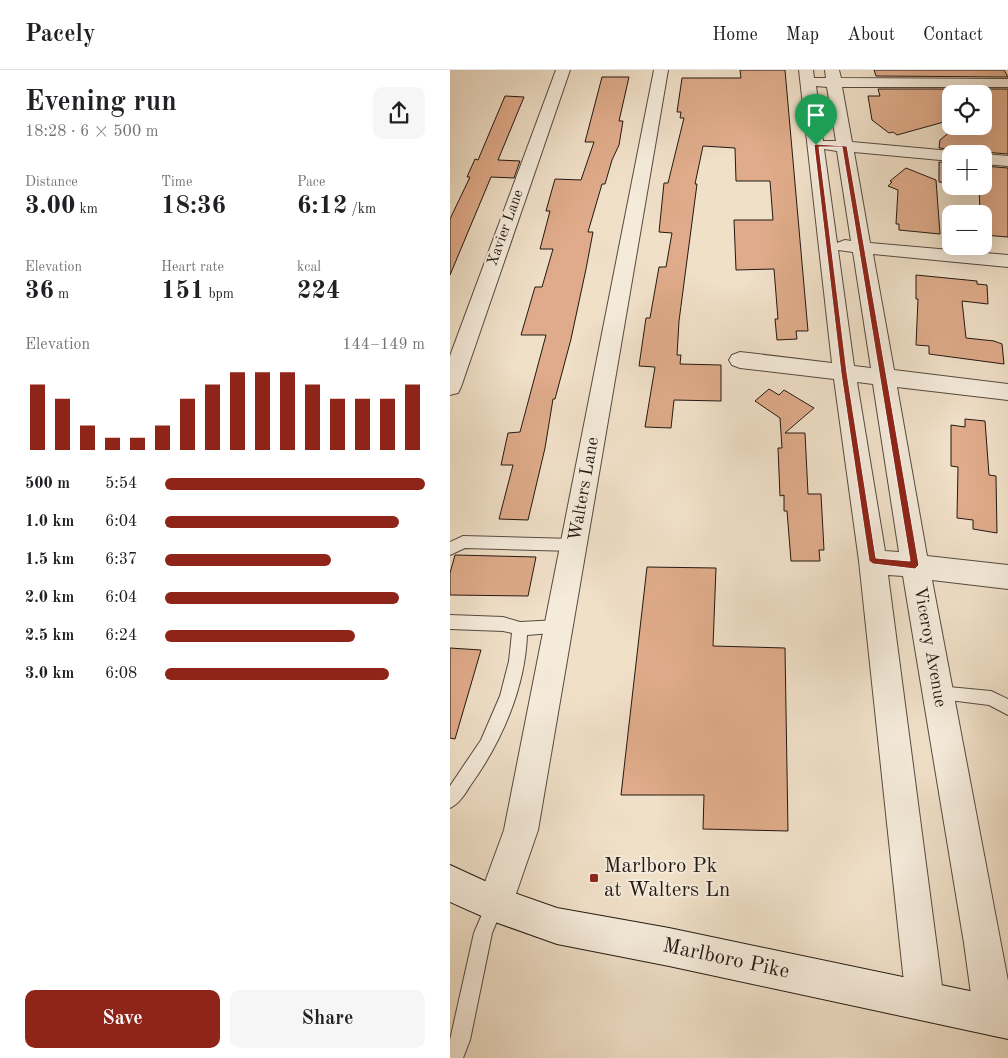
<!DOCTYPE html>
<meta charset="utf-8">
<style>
:root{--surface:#fff;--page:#f6f6f6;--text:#202124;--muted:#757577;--line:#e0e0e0;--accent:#8f2418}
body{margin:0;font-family:"Old Standard TT",serif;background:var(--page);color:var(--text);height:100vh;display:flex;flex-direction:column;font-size:19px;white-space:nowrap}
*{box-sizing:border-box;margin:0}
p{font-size:16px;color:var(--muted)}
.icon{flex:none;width:28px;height:28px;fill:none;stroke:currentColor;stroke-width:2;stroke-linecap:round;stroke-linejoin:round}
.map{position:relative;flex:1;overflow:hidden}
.panel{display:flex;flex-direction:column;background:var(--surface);width:450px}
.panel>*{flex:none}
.buttons{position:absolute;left:492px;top:15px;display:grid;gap:10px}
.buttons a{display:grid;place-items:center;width:50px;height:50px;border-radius:10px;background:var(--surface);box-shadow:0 5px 20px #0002;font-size:25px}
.pin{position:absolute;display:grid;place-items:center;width:42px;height:42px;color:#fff;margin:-51px -21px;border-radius:50% 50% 50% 0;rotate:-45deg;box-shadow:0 0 5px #0007}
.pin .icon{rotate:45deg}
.round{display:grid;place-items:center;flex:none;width:52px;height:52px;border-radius:10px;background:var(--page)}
.overview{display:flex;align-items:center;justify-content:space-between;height:85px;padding:0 25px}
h1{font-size:28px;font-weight:700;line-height:38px}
.metrics{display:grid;grid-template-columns:repeat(3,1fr);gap:8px;height:85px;padding:5px 25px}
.metrics div{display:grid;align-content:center}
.metrics b{font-size:25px;font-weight:700}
.metrics small{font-size:14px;font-weight:400}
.metrics p{font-size:14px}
.chart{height:140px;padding:10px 25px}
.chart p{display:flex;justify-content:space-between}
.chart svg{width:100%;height:90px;margin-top:5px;stroke:var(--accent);stroke-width:6}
.cta{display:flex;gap:10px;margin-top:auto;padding:10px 25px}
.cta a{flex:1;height:58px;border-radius:10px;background:var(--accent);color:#fff;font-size:20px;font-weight:700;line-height:58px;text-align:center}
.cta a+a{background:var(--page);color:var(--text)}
ul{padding:0 25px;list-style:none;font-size:16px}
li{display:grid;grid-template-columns:80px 60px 1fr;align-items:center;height:38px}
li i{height:12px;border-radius:6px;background:var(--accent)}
header{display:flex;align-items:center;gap:30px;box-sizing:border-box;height:70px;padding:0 25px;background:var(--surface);border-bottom:1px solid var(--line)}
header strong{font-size:24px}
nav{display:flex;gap:28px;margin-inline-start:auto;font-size:18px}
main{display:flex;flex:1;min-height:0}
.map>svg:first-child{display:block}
.building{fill:#dfab8a;stroke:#231813}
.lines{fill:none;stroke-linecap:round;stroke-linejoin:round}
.service-casing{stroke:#564a40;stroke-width:2}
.minor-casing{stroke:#564a40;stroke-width:2}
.tertiary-casing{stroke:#564a40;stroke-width:2}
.secondary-casing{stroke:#231813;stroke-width:2}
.service{fill:#f5ebdb;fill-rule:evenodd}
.minor{fill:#f5ebdb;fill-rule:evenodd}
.tertiary{fill:#f5ebdb;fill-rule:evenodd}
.secondary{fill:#f5ebdb;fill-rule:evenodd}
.route{fill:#8f2418;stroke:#fff;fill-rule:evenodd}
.poi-dot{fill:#8f2418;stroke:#f5ebdb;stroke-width:2}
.labels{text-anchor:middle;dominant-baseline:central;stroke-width:4;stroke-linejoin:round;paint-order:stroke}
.far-street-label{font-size:15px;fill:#231813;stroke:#f5ebdb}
.street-label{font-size:18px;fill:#231813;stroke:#f5ebdb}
.near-poi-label{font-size:21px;fill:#231813;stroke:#f5ebdb;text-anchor:start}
.near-street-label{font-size:21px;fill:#231813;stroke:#f5ebdb}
</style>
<header>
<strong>Pacely</strong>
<nav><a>Home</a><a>Map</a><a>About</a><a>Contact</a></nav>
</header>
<main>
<section class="panel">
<div class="overview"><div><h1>Evening run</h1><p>18:28 · 6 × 500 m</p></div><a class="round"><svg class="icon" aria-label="share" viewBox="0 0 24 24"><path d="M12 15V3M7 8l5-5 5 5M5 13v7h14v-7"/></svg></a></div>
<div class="metrics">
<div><p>Distance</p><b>3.00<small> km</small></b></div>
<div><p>Time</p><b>18:36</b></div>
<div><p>Pace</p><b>6:12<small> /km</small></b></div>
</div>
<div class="metrics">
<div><p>Elevation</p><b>36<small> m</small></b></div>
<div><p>Heart rate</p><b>151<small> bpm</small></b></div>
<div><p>kcal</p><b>224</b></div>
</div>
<div class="chart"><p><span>Elevation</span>144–149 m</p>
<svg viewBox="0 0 160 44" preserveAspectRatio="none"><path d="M5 44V12M15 44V19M25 44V32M35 44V38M45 44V38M55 44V32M65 44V19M75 44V12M85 44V6M95 44V6M105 44V6M115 44V12M125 44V19M135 44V19M145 44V19M155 44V12"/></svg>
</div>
<ul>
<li><b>500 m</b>5:54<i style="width:100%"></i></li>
<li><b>1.0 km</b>6:04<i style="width:90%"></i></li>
<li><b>1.5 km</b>6:37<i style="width:64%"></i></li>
<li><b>2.0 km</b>6:04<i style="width:90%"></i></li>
<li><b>2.5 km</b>6:24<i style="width:73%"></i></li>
<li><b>3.0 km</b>6:08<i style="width:86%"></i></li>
</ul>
<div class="cta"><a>Save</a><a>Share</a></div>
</section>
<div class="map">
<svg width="558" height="988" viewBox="0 0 558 988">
<rect width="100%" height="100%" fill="#f0e0c8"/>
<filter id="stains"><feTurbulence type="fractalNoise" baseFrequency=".004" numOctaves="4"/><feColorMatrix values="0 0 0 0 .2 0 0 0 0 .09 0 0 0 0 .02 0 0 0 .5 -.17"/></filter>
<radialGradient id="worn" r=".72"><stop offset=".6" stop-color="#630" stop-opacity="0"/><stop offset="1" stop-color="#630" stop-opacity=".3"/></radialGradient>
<g class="building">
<path d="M290,0h45l23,261h-12l1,8 -20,1 -2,-21h3l-4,-50 -38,1 -2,-50h39l-3,-39h-34l-1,-33 -32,-2 -8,38h2l-18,137 -2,34h4l-1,9 41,1v36l-47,-1 -3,28 -26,-1 10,-60 -16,-1 7,-48h4l9,-51h7l6,-34 -13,-1 5,-49h4l16,-65h-4l1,-6h-4l5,-34h59z"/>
<path d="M424,0h130l4,7 -132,-1z"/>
<path d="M152,7h27l-10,44h4l-4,24 -7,15 -7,24h-3l-14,48h5l-7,37 -15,70 -16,60h-2l-8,49 -17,72 -29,-1 14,-54h-12l7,-32 12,-1 26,-97h-25l14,-48h7l11,-38h-13l10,-38h-4l9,-32 26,1 13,-38h-9z"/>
<path d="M428,19h130v65l-24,-2 -24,2 -8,-5 -13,-1 1,-8 17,-14h27v-32h-33v26l-54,15 -4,-3 -4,1 -17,-13 -4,-24h12z"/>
<path d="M55,26l19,1 -26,63 22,1 -6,17 -23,-1 -41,98v-56l20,-42h-3l8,-18 3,1z"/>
<path d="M489,92l12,1v20l-12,-1z"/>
<path d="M534,96l24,2v69l-24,-2v-21h-4l-1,-28h5z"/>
<path d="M456,98l30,12 4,54 -41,-4v-6h-3l2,-34 -10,-4 4,-4 -2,-1z"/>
<path d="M466,205l61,6v3l10,1 1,19 -26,-3 4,37 28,3 8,3 2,20 -75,-10v-8l-13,-1 2,-46h-2z"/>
<path d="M319,319l10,6 5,-5 30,18 -29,25h20l3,61h13l3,56h-5l1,11h-29l-4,-50h-3v-16l-4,1 -2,-48h4l-2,-30 -25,-17z"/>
<path d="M515,349l20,2 4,54 7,1 1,57 -24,-4v-9l-16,-2 1,-51 -7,-1v-41l14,2z"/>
<path d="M5,485l81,2 -8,39 -78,-1v-22z"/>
<path d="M197,497l69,1 -3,78 72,2 3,183 -85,-2 1,-34h-83z"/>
<path d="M0,578l31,2 -26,89 -5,-1z"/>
</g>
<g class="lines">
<g class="service-casing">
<g id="service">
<path d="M13,466l111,3 5,2 2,4 -2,4 -5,2 -109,-3 -15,7v-13z"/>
<path d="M0,545l53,2 17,5 39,-2 5,2 2,5 -2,5 -37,3c-2,54 -26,108 -57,151 -5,8 -11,18 -20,22v-22l31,-46 19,-44 9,-35 3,-28 -9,-2 -53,-2z"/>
<path d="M488,616l53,5 17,8v16l-19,-10 -56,-7 -3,-5 3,-5z"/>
<path d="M45,825l6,3 3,6 -12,29 -22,107 -7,18h-13v-18l24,-107 15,-35z"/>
</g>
</g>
<g class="minor-casing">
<g id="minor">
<path d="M106,0h14l-109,317 -3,6 -8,2v-39z"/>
<path d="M349,0h14l1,8h12l-1,-8h14l2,8 167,1v8h-166l10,55 99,9 7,3h-7v7l-97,-9 16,91 138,12v12l-135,-13 21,116 114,14v16l-111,-13 30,169 81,9v24l-76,-9 76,401v49l-14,6 -14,-6 -6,-14 -10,-73 -61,-367 -15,-1 56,426 -5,14 -14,5 -14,-5 -5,-14 -47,-440 -25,-182 -94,-11 -8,-3 -3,-5 3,-5 8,-3 92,11zM366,16l11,1 9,54h-13zM374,79l13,2 14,90 -6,-1 -8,3zM388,180l15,2 18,116 -17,-2zM407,312l16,2 26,168 -14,-1z"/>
<path d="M534,84l24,2v10l-24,-2z"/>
</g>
</g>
<g class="tertiary-casing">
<path id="tertiary" d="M204,0h14l-130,760 -30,87 -13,5 -13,-5 -5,-13 27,-74z"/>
</g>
<g class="secondary-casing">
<path id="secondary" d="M0,795l50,23 57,20 112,20 339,71v40l-339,-73 -112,-22 -62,-22 -45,-20z"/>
</g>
<use href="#service" class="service"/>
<use href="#minor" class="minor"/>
<use href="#tertiary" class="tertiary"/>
<use href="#secondary" class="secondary"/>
</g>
<path class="route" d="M366,74l31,2 72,419 -4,4 -42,-5 -4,-3 -28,-188 -27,-228zM369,77h23l68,414 -34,-3 -29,-185z"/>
<rect class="poi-dot" x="139" y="803" width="10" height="10" rx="2.5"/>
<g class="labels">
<g class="far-street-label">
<text transform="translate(56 158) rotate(-70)">Xavier Lane</text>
</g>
<g class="street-label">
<text transform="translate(134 419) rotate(-80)">Walters Lane</text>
<text transform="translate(480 577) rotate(80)">Viceroy Avenue</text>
</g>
<g class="near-poi-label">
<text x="154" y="796">Marlboro Pk<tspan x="154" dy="24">at Walters Ln</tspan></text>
</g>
<g class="near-street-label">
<text transform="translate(276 889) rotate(12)">Marlboro Pike</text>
</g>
</g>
<rect width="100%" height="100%" filter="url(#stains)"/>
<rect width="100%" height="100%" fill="url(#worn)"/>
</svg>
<div class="buttons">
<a><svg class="icon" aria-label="locate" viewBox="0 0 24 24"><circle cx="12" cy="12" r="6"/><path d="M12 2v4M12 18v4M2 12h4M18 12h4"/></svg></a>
<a>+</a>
<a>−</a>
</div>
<div class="pin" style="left:366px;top:75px;background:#1e9e55"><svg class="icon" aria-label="arrive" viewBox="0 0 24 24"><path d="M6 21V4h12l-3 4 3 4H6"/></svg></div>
</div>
</main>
